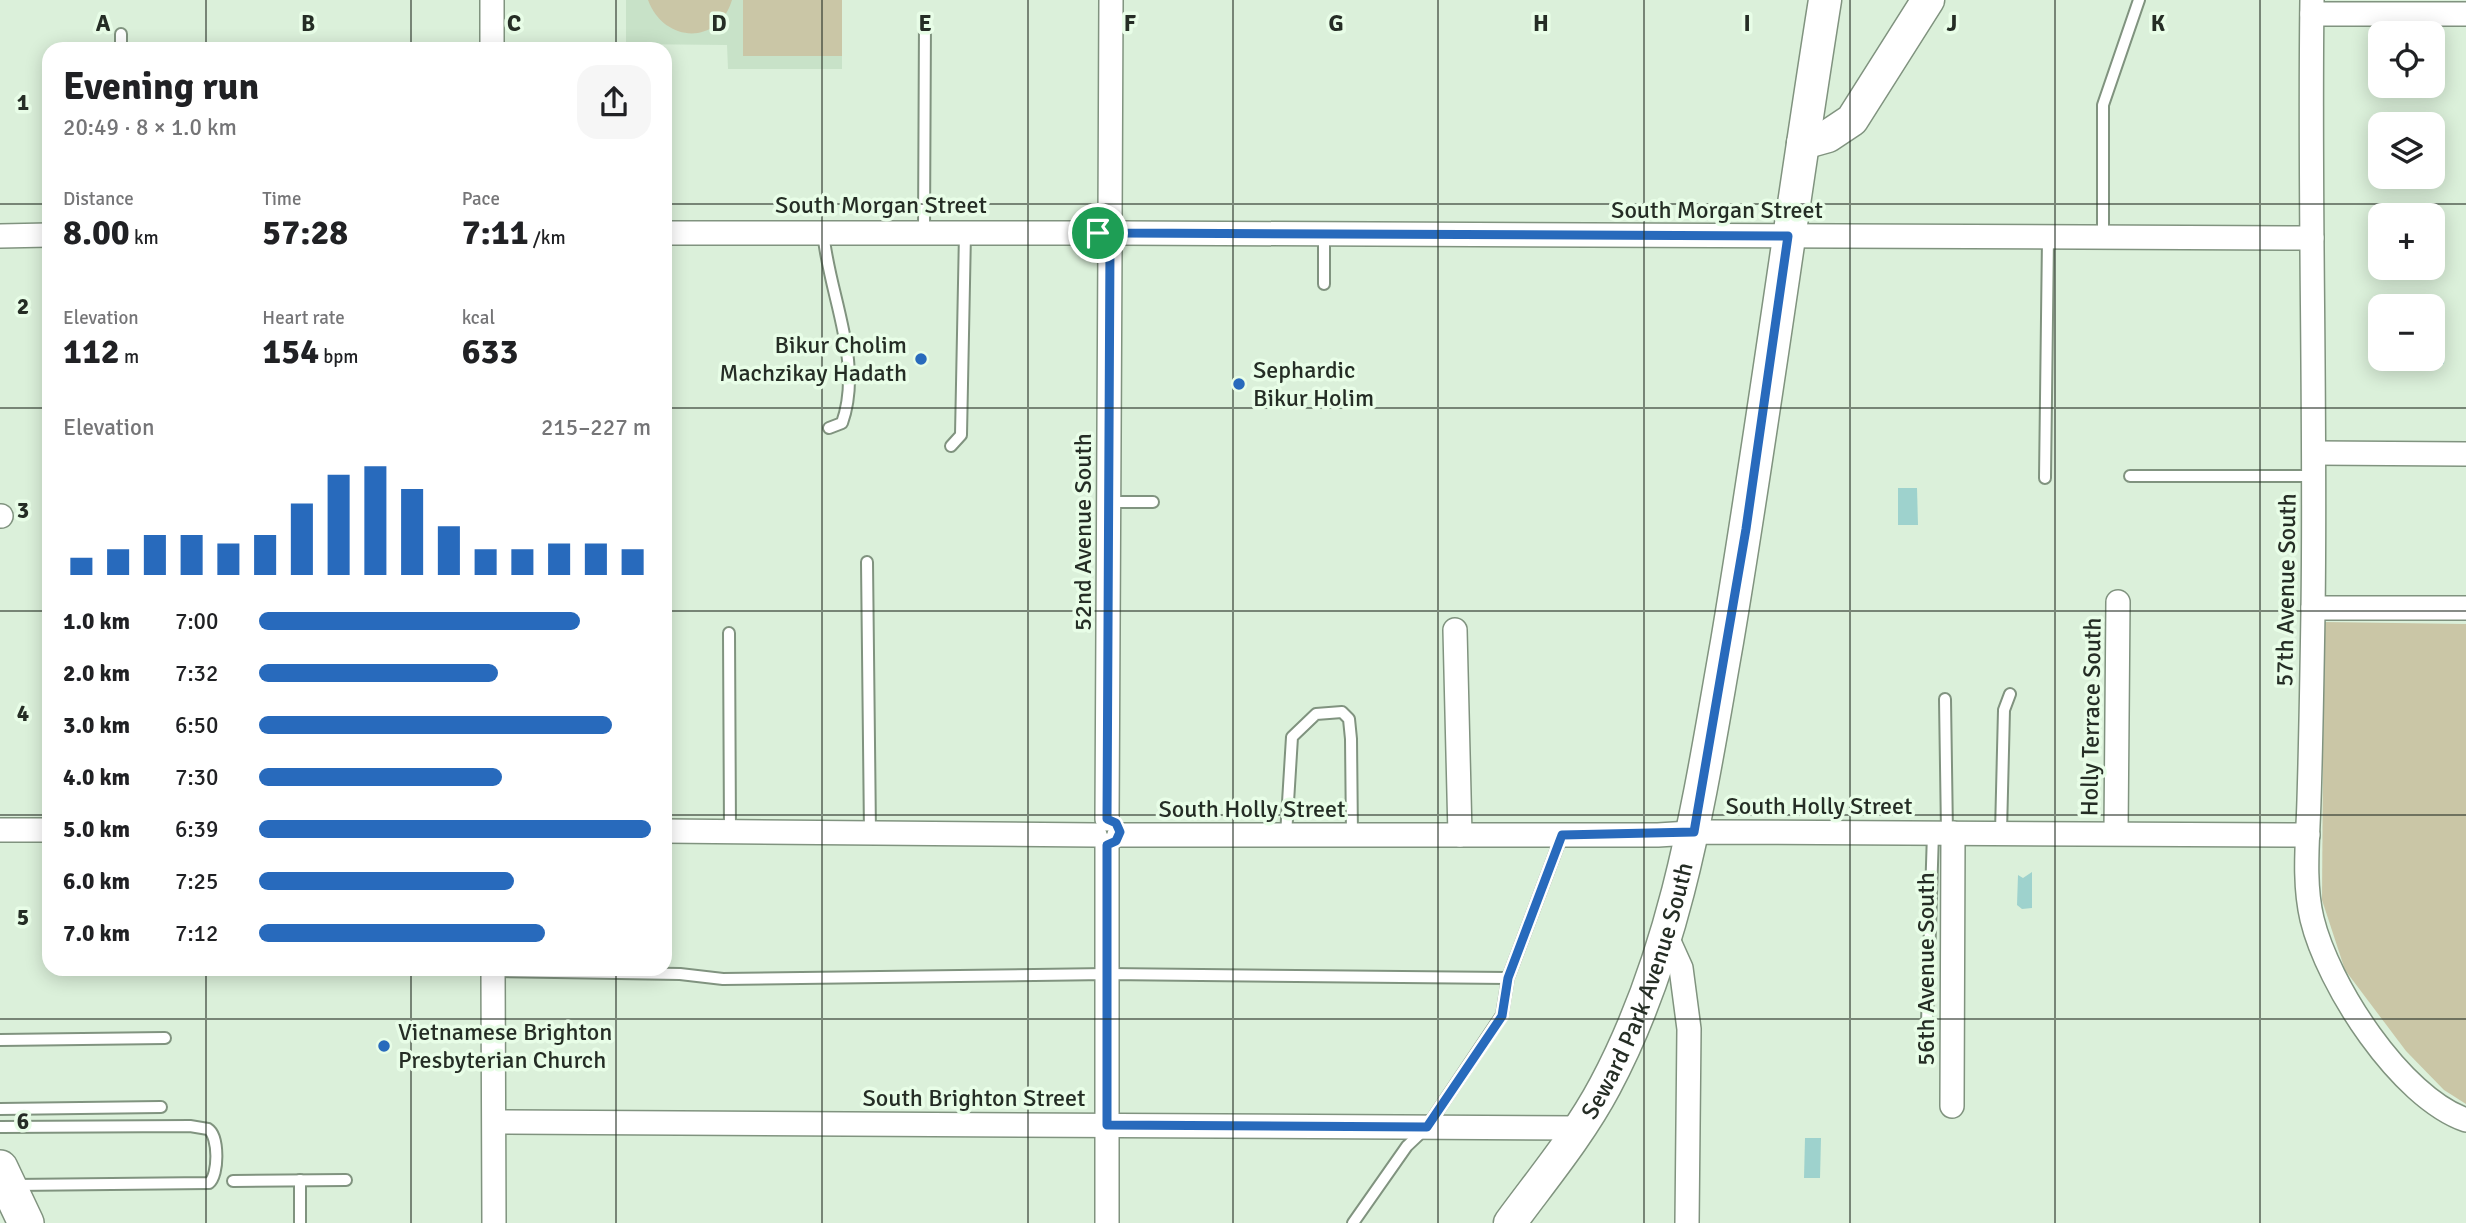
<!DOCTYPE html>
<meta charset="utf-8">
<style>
:root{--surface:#fff;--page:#f6f6f6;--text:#202124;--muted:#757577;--accent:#286abc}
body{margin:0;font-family:Signika,sans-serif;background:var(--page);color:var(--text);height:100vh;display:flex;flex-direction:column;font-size:26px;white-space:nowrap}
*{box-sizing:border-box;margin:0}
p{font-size:23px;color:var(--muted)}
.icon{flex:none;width:38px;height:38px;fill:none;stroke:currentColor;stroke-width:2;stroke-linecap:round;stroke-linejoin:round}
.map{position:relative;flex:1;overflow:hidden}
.sheet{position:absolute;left:42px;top:42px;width:630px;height:934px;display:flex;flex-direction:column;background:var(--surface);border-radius:21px;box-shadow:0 4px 18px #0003}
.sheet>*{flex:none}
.buttons{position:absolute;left:2368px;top:21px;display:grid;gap:14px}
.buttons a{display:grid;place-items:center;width:77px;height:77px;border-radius:14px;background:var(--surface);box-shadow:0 4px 18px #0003;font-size:35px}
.pin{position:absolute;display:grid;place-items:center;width:60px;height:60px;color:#fff;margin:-30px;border:4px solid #fff;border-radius:50%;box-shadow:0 2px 7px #0007}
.round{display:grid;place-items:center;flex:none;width:74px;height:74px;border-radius:21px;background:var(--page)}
.summary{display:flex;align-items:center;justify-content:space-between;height:119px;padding:0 21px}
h1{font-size:38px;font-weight:800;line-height:52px}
.stats{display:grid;grid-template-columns:repeat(3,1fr);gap:10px;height:119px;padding:7px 21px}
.stats div{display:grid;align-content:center}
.stats b{font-size:35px;font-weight:800}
.stats small{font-size:19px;font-weight:400}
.stats p{font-size:19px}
.chart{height:196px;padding:14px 21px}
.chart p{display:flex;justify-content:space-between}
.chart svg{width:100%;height:126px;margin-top:7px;stroke:var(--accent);stroke-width:6}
ul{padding:0 21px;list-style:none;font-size:23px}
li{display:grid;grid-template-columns:112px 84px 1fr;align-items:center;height:52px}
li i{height:18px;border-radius:9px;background:var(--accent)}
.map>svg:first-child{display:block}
.built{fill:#c8e2c8}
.green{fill:#cac6a6}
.water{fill:#9ed2cd}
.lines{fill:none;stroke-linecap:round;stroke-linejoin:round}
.lane-casing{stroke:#80937f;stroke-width:14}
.street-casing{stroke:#80937f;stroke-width:26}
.secondary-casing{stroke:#80937f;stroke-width:35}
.primary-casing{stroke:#80937f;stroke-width:38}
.lane{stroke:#fff;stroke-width:10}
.street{stroke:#fff;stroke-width:23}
.secondary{stroke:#fff;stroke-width:32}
.primary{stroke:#fff;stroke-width:35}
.route-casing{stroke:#fff;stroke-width:14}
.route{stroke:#286abc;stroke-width:9}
.grid{fill:none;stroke:#252d25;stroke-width:2;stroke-opacity:0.55}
.poi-dot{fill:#286abc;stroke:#e8fde7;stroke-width:2.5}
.labels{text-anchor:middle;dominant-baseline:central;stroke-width:7;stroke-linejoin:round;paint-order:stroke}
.street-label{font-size:24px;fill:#252d25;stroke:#e8fde7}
.poi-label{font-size:24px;fill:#252d25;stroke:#e8fde7;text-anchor:start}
.grid-label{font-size:23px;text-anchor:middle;font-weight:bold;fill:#252d25;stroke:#e8fde7;stroke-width:7;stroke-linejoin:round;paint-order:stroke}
</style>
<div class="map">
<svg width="2466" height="1223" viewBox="0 0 2466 1223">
<rect width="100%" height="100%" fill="#dbf0da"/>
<path class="built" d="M626,0h216v69h-114l-1,-24 -101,-1z"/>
<g class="green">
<path d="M648,0h84c-14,46 -68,43 -84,0z"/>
<rect x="743" y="0" width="99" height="56"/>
<path d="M2324,622l142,2v480l-22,-14 -38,-39 -61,-81 -23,-70z"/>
</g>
<g class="water">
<path d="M2433,331h12l-1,33h-23v-5h11z"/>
<path d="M1898,488h19l1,37h-20z"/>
<path d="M2032,872v36l-10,1 -5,-4 1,-30 5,3z"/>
<path d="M1805,1138h16l-1,40h-16z"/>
</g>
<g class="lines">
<g class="lane-casing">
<g id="lane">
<path d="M121,34v15"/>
<path d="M823,231c5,62 41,130 19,192l-13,5"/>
<path d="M924,231l1,-212"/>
<path d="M1324,235v49"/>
<path d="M2103,238v-133l36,-105"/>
<path d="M951,446l10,-11 4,-202"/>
<path d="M2130,476h184"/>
<path d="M2045,478l3,-240"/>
<path d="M1110,502h43"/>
<path d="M867,562l3,271"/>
<path d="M729,633l1,198"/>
<path d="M1945,699l2,134"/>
<path d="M2001,832l3,-122 6,-16"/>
<path d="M1286,835l6,-98 24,-23 26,-2 7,7 2,20 1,96"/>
<path d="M493,971l187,3 43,5 384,-5 401,4"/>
<path d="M1927,1023l6,-190"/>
<path d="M0,1040l165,-2"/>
<path d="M0,1109l161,-2"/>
<path d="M0,1127l190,-1 18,3c11,7 11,46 1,54l-195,2"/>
<path d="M233,1181l113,-1"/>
<path d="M300,1223v-43"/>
<path d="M1353,1223l54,-77 20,-19 75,-112 6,-37 54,-143"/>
</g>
</g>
<g class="street-casing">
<g id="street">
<path d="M492,0v49"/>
<path d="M2312,0c-3,204 4,407 1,611 -1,63 -2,126 -4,189 -1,39 -6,81 3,119 16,66 88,178 154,201"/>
<path d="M2312,14h154"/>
<path d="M1110,221l1,-221"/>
<path d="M665,233h433"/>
<path d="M1122,233l1190,5"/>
<path d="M0,236l49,-1"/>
<path d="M2315,453l151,1"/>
<path d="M0,516h1"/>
<path d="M2313,608h153"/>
<path d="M1455,630l5,205"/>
<path d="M1107,819l3,-574"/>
<path d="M0,830h49"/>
<path d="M665,831l430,4"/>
<path d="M2116,832l2,-230"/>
<path d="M1119,835h539l47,-3 603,3"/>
<path d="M1667,937l14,31 8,61 -2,194"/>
<path d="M493,970l1,253"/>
<path d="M1952,1106l1,-273"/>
<path d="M495,1122l1084,6"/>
<path d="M1107,1223v-378"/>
</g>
</g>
<g class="secondary-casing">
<g id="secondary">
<path d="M1803,143l25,-7 24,-16 76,-120"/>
<path id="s1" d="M1510,1223c33,-45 69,-88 95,-137 74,-139 95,-292 122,-444 36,-214 64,-428 98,-642"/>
</g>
</g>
<g class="primary-casing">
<path id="primary" d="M0,1168l26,55"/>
</g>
<use href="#lane" class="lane"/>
<use href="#street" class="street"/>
<use href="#secondary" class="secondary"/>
<use href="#primary" class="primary"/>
</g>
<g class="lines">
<g class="route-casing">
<path id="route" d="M1110,221l7,2 5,10 666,3 -42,293 -52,303 -132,3 -54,143 -6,38 -75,111 -320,-2v-280l9,-4 4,-9 -4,-9 -9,-4 3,-574 -9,-3 -3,-11 3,-7z"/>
</g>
<use href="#route" class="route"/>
</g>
<path class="grid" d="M206,0v49M411,0v49M616,0v49M822,0v1223M1028,0v1223M1233,0v1223M1438,0v1223M1644,0v1223M1850,0v1223M2055,0v1223M2260,0v1223M0,204h49M665,204h1801M0,408h49M665,408h1801M0,611h49M665,611h1801M0,815h49M665,815h1801M206,970v253M411,970v253M616,970v253M0,1019h2466"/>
<g class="poi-dot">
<circle cx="921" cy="359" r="7"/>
<circle cx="1239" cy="384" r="7"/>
<circle cx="384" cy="1046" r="7"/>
</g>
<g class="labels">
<g class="street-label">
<text x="881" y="205">South Morgan Street</text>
<text x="1717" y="210">South Morgan Street</text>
<text transform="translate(1083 532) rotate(-90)">52nd Avenue South</text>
<text transform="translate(2286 590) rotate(-89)">57th Avenue South</text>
<text transform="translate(2091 717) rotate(-89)">Holly Terrace South</text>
<text x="1819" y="806">South Holly Street</text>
<text x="1252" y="809">South Holly Street</text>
<text transform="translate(1926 969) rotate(-90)">56th Avenue South</text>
<text stroke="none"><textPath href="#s1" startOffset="268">Seward Park Avenue South</textPath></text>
<text x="974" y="1098">South Brighton Street</text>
</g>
<g class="poi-label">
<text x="907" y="345" text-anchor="end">Bikur Cholim<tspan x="907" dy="28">Machzikay Hadath</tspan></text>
<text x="1253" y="370">Sephardic<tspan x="1253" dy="28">Bikur Holim</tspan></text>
<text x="398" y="1032">Vietnamese Brighton<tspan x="398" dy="28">Presbyterian Church</tspan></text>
</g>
</g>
<g class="grid-label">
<text x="103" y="31">A</text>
<text x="308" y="31">B</text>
<text x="514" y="31">C</text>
<text x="719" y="31">D</text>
<text x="925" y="31">E</text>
<text x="1130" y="31">F</text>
<text x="1336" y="31">G</text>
<text x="1541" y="31">H</text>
<text x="1747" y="31">I</text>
<text x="1952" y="31">J</text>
<text x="2158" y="31">K</text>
<text x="23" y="110">1</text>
<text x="23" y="314">2</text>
<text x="23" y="518">3</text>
<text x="23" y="721">4</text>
<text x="23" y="925">5</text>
<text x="23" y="1129">6</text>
</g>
</svg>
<div class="buttons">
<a><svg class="icon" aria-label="locate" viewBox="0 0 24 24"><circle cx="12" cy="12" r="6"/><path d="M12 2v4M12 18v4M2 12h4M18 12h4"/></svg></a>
<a><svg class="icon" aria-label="layers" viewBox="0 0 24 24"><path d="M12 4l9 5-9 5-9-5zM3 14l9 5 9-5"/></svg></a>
<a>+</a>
<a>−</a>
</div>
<div class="pin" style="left:1098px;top:233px;background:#1e9e55"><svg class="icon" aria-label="arrive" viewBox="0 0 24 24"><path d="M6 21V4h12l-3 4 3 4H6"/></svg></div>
<section class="sheet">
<div class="summary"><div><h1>Evening run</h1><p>20:49 · 8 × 1.0 km</p></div><a class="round"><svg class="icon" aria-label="share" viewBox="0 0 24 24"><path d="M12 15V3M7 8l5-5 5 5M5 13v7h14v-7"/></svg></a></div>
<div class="stats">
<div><p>Distance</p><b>8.00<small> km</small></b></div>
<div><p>Time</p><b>57:28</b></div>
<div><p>Pace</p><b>7:11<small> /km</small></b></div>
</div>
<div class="stats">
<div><p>Elevation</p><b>112<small> m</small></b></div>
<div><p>Heart rate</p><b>154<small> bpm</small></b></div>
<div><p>kcal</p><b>633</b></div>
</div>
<div class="chart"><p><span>Elevation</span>215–227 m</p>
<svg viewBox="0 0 160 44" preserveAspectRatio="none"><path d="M5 44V38M15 44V35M25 44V30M35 44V30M45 44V33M55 44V30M65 44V19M75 44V9M85 44V6M95 44V14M105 44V27M115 44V35M125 44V35M135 44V33M145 44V33M155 44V35"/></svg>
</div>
<ul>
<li><b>1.0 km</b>7:00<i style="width:82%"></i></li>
<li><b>2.0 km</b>7:32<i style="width:61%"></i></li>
<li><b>3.0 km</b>6:50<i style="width:90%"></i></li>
<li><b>4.0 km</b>7:30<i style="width:62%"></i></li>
<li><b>5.0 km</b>6:39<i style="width:100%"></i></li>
<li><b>6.0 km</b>7:25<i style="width:65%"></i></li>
<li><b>7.0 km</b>7:12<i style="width:73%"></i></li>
</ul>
</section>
</div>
